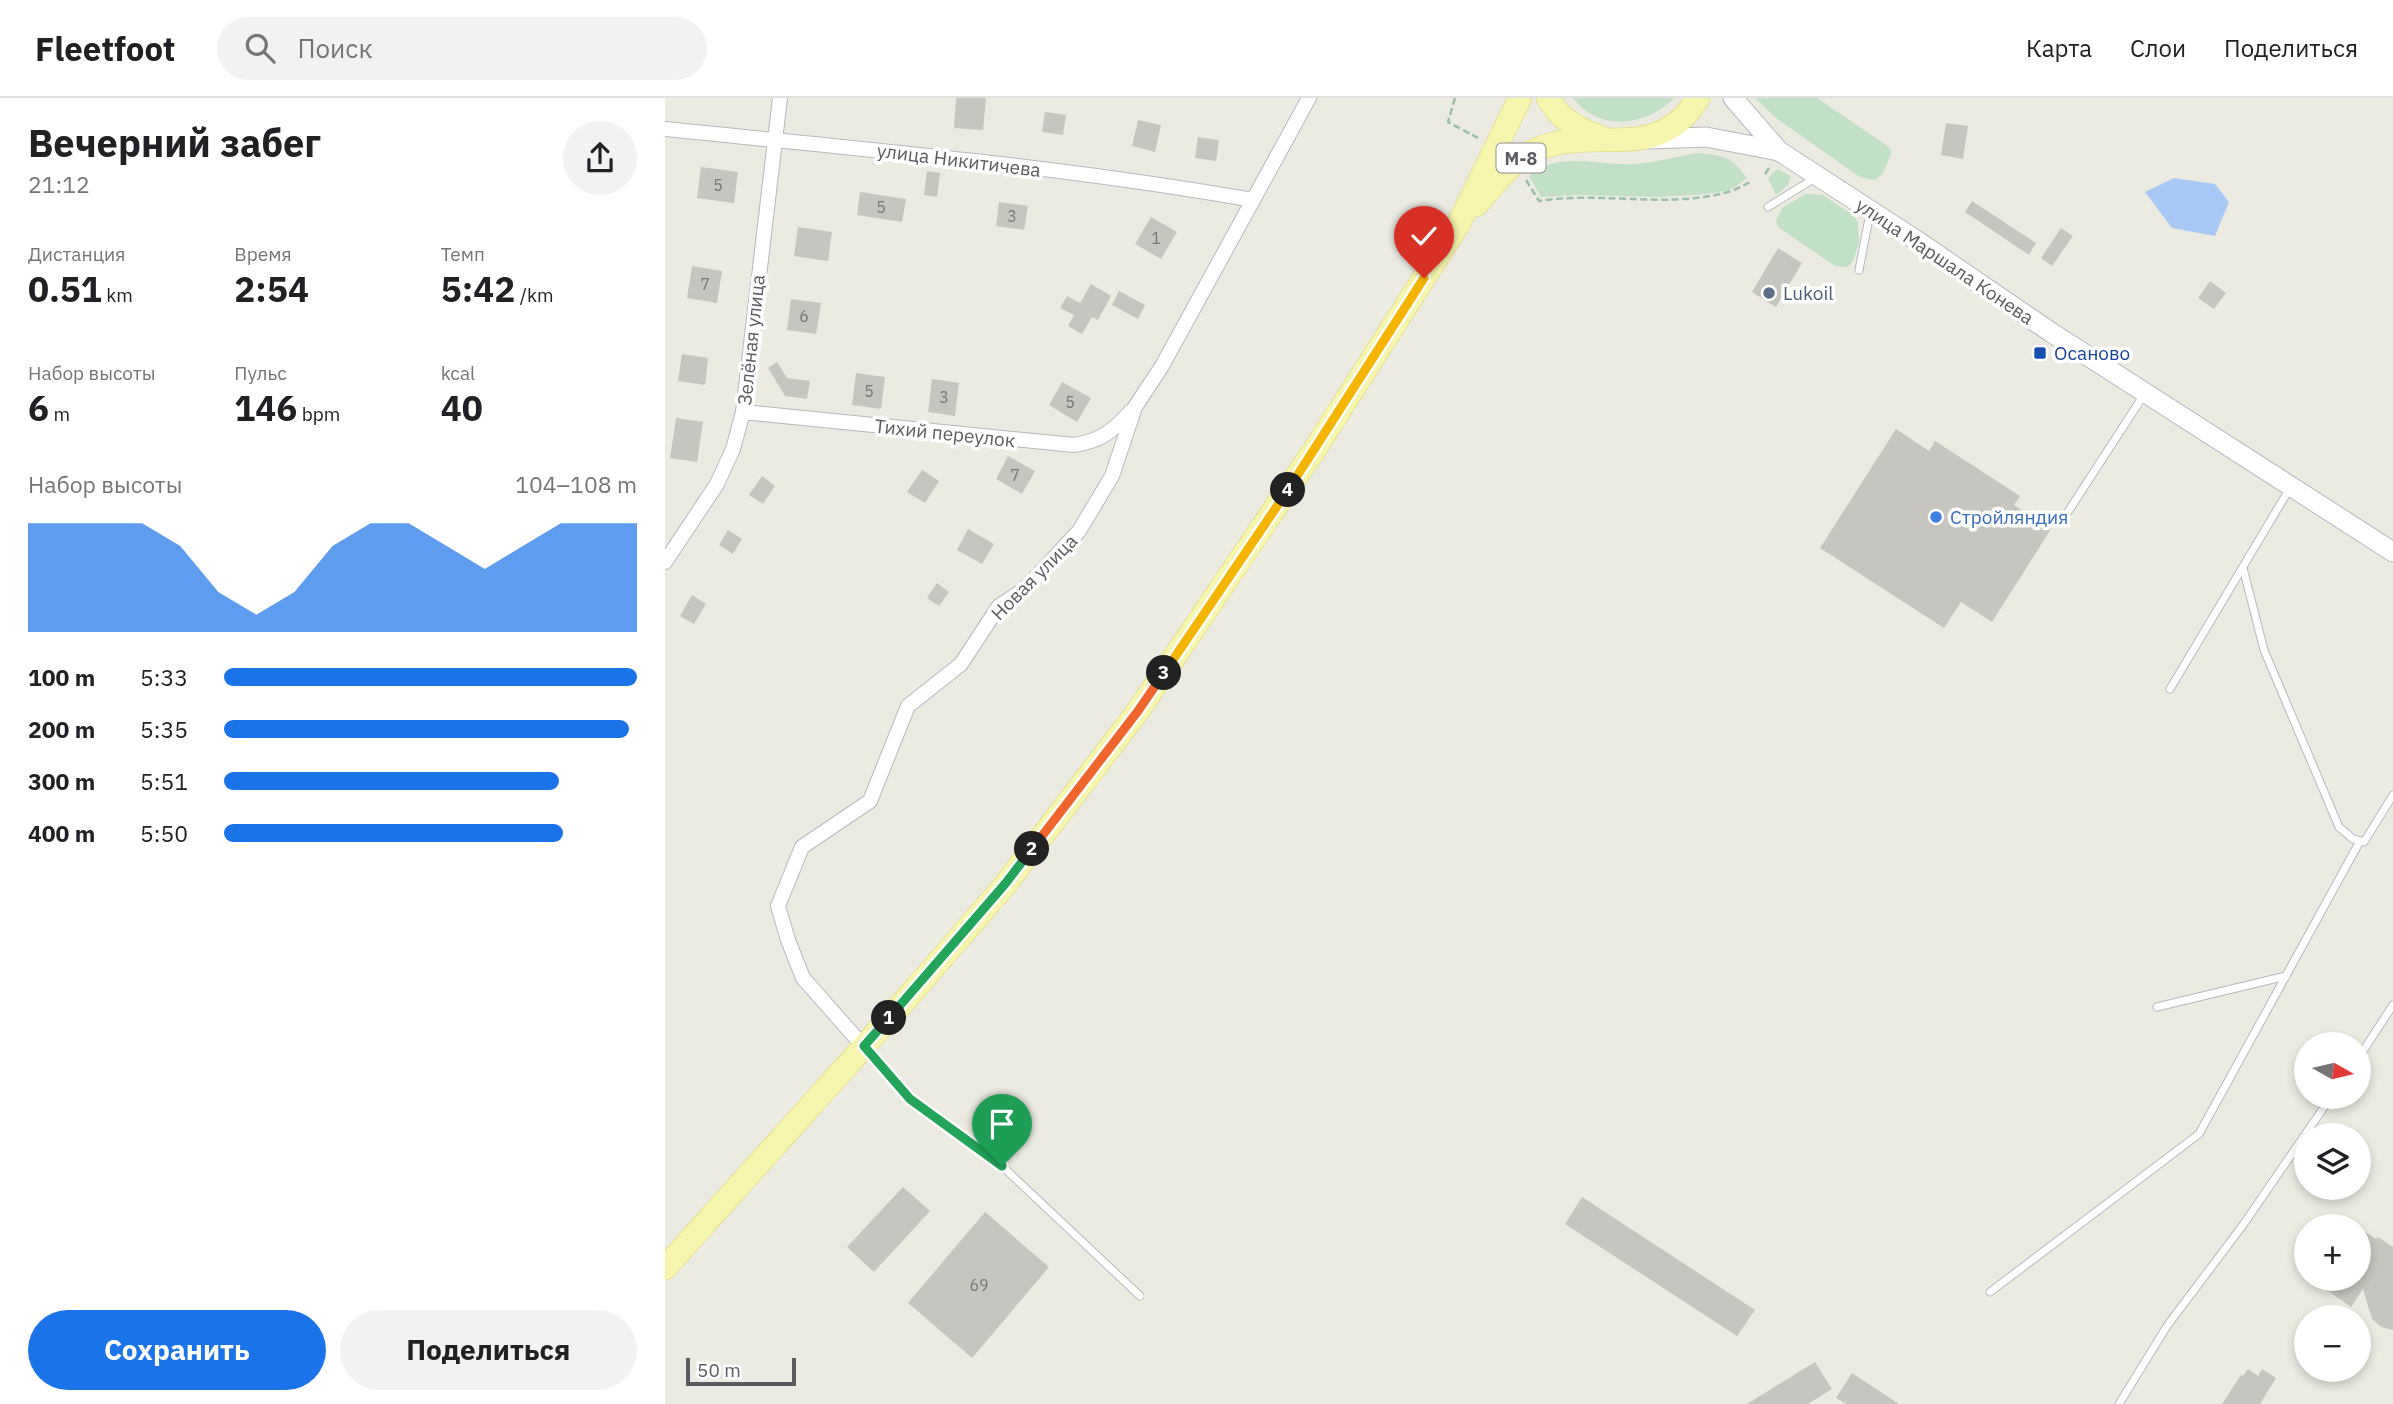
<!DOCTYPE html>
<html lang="ru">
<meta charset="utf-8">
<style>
:root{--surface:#fff;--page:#f2f2f2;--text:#202124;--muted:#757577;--line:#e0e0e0;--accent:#1a73e8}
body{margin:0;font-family:"IBM Plex Sans",sans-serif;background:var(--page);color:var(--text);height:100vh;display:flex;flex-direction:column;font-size:26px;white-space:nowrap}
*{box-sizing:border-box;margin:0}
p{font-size:23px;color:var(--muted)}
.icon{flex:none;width:38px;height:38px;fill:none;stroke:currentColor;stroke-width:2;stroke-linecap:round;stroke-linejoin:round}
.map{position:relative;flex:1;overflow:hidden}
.sheet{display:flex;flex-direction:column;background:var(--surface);width:665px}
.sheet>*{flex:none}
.needle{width:46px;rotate:98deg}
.tools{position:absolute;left:1629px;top:934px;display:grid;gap:14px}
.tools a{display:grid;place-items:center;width:77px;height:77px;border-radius:50%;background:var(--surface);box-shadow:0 4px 10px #0003;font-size:35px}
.scale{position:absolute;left:21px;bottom:18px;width:110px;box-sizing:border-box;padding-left:7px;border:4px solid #5a5c61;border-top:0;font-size:19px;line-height:24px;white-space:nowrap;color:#5a5c61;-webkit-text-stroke:5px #fff;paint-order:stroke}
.pin{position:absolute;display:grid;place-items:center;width:60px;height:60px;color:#fff;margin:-72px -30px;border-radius:50% 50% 50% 0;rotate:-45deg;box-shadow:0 0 7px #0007}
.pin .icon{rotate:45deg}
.km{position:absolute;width:35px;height:35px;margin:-18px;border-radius:50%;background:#222;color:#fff;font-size:19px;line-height:35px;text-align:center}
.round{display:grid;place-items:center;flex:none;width:74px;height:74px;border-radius:37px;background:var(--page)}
.head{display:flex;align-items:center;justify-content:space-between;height:119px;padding:0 28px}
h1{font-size:38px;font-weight:800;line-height:52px}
.stats{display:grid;grid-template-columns:repeat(3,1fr);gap:10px;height:119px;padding:7px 28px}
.stats div{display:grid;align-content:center}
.stats b{font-size:35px;font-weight:800}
.stats small{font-size:19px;font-weight:400}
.stats p{font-size:19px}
.chart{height:196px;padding:14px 28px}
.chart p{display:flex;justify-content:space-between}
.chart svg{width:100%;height:126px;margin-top:7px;fill:var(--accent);opacity:.7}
.button{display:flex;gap:14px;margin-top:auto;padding:14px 28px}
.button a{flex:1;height:80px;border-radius:42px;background:var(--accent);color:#fff;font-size:28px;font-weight:800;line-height:80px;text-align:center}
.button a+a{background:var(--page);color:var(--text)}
ul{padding:0 28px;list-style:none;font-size:23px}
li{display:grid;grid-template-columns:112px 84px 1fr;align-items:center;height:52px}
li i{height:18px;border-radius:9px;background:var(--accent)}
header{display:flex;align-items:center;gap:42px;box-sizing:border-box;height:98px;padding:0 35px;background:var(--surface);border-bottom:2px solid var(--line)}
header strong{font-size:33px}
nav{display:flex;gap:38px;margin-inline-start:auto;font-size:24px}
.search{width:490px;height:63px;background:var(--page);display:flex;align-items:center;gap:18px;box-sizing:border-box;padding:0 24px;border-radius:38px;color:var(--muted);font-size:26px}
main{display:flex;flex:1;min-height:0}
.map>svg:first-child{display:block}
.green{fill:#c1e0c6}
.water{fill:#a9c8f5}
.building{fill:#c7c5bf}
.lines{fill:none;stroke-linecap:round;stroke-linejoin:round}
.lane-casing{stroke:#b7b8bd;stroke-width:9}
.street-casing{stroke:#b7b8bd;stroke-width:16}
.secondary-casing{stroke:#b6b7bd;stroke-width:21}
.primary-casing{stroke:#e0d266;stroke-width:24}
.path{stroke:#9abeaa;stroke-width:2.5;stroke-dasharray:7 3.5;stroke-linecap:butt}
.lane{stroke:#fff;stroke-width:7}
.street{stroke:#fff;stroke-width:14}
.secondary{stroke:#fff;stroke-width:19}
.primary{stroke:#f5f5ad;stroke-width:23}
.split-1-casing{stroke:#fff;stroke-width:14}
.split-2-casing{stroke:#fff;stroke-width:14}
.split-3-casing{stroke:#fff;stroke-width:14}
.split-4-casing{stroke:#fff;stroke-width:14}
.split-5-casing{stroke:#fff;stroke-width:14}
.split-1{stroke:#22a559;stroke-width:9}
.split-2{stroke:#22a559;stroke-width:9}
.split-3{stroke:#f0652b;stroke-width:9}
.split-4{stroke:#f5b400;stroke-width:9}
.split-5{stroke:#f5b400;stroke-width:9}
.service-dot{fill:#5c6f8a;stroke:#fff;stroke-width:2.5}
.transit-dot{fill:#1a4fb4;stroke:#fff;stroke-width:2.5}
.shop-dot{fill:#3f7fe0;stroke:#fff;stroke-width:2.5}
.labels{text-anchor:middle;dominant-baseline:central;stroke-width:7;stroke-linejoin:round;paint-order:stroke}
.number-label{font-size:16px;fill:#757678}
.shield{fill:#fff;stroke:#8c8d90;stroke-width:2}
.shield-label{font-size:18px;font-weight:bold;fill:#5a5c61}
.street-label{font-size:19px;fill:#5a5c61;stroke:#fff}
.service-label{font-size:19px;fill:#4e5e75;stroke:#fff;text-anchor:start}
.transit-label{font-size:19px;fill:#164399;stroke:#fff;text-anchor:start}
.shop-label{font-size:19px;fill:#366cbe;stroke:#fff;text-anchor:start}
</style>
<header>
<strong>Fleetfoot</strong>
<div class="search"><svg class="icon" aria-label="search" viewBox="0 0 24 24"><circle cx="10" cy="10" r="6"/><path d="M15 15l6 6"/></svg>Поиск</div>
<nav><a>Карта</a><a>Слои</a><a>Поделиться</a></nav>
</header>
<main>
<section class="sheet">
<div class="head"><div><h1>Вечерний забег</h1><p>21:12</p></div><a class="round"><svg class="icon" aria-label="share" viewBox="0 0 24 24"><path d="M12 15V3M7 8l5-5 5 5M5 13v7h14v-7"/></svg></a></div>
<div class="stats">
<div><p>Дистанция</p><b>0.51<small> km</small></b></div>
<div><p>Время</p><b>2:54</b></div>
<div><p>Темп</p><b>5:42<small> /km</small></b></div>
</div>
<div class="stats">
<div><p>Набор высоты</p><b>6<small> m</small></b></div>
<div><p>Пульс</p><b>146<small> bpm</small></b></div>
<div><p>kcal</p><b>40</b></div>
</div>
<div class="chart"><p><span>Набор высоты</span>104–108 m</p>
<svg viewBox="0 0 160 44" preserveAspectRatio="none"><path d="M0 44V6L10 6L20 6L30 6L40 14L50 30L60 38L70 30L80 14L90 6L100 6L110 14L120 22L130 14L140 6L150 6L160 6V44z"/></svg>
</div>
<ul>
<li><b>100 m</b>5:33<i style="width:100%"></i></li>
<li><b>200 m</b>5:35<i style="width:98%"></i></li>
<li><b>300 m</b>5:51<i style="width:81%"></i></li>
<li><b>400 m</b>5:50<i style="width:82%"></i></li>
</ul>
<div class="button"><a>Сохранить</a><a>Поделиться</a></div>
</section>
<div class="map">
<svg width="1728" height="1306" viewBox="0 0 1728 1306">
<rect width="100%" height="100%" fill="#ebebe2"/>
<g class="green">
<path d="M908,0h101c-27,28 -75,35 -101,0z"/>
<path d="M1090,0h62l69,47 6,6 -9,22 -8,7 -15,-3 -84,-59z"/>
<path d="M1034,55c26,3 32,3 48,25l-17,12 -22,4 -47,3 -81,-2 -39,2 -12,-21c30,-26 69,-10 105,-12 22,-1 43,-8 65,-11z"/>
<path d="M1112,71l14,7 -3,9 -12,10 -8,-17z"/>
<path d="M1141,96l17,1 31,21 4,7 1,20 -7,20 -5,4 -12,-1 -57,-39 -2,-6 6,-13z"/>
</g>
<path class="water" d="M1509,80l41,6 14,18 -14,34 -43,-8 -27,-36z"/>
<g class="building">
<path d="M291,0h30l-3,32 -29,-2z"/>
<path d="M380,14l21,3 -3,20 -21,-3z"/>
<path d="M473,22l23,5 -6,27 -23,-6z"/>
<path d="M1281,25l22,3 -5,33 -22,-4z"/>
<path d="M533,39l21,3 -3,21 -21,-3z"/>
<path d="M36,69l37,5 -4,31 -37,-5z"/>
<path d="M262,73l13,2 -3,24 -13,-2z"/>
<path d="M195,94l46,7 -4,23 -45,-7z"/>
<path d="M1307,103l64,42 -7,12 -64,-43z"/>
<path d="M334,104l29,4 -4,24 -28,-4z"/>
<path d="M486,119l26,15 -16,27 -26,-15z"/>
<path d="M133,129l34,5 -4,29 -34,-5z"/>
<path d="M1396,130l12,8 -21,30 -11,-8z"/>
<path d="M1113,150l24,15 -26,44 -24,-15z"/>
<path d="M27,168l30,5 -5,32 -30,-5z"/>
<path d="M1545,183l16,12 -12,16 -16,-11z"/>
<path d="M426,186l20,12 -13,24 -6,-3 -10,17 -14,-8 6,-11 -14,-7 7,-12 13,7z"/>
<path d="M454,193l26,14 -7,14 -26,-14z"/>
<path d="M126,201l30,4 -5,31 -29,-4z"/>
<path d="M17,256l26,4 -3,27 -27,-4z"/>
<path d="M112,264l10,16 23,3 -3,18 -22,-3 -17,-28z"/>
<path d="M191,275l29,4 -4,32 -29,-4z"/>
<path d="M267,281l27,4 -4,33 -27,-4z"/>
<path d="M397,284l29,16 -14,24 -28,-17z"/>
<path d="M11,320l27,4 -6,40 -27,-4z"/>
<path d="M1231,331l33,22 6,-10 85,55 -6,9 37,24 -59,93 -31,-20 -17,26 -124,-80z"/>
<path d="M343,358l27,15 -13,23 -26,-15z"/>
<path d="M257,372l17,11 -14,22 -18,-11z"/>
<path d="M97,378l13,10 -12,18 -14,-9z"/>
<path d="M303,431l26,15 -12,20 -25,-14z"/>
<path d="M63,432l14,9 -9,15 -14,-9z"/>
<path d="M272,485l12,9 -10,14 -12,-8z"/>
<path d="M27,497l14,9 -12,20 -14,-8z"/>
<path d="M238,1089l27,24 -56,61 -27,-25z"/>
<path d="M917,1099l173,113 -18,26 -172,-112z"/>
<path d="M320,1114l64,55 -77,91 -64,-55z"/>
<path d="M1700,1134l11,7 2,-2 15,10v83l-12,-3 -9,-8 -9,-30 -12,18 -24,-17 7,-11h25v-38z"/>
<path d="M1150,1264l17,27 -24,15h-61z"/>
<path d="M1583,1271l10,7 4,-7 14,9 -16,26h-38l19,-29 2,1z"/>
<path d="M1187,1275l47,31h-53l-10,-6z"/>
</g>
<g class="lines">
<g class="lane-casing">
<g id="lane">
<path d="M1103,109l47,-29"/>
<path d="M1194,172l11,-57"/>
<path d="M1401,417l79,-122"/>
<path d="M1578,470l21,82 75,177 14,12 11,3 29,-47"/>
<path d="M1505,591l120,-201"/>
<path d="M1492,909l129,-31"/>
<path d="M202,952l43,49 92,67 138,130"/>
<path d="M1694,959l34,-52"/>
<path d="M1325,1194l209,-158 161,-293"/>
<path d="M1454,1306l48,-78 76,-101 88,-128"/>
</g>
</g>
<g class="street-casing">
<g id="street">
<path d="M0,31c196,20 394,37 588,71"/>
<path d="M78,314l331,33c27,-4 39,-14 57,-34"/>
<path d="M0,464l52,-78 16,-35 10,-37 37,-314"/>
<path d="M199,949l-61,-69 -15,-38 -10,-34 24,-59 68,-46 38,-95 53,-42 38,-58 26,-17 54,-58 33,-55 23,-69 27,-41 147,-268"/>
</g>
</g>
<g class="secondary-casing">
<g id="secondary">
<path d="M1068,0l46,53 140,91 133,91 341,219"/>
<path d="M984,41l57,-2 73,14"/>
</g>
</g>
<g class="primary-casing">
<g id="primary">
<path d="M883,0c11,21 30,32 53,39"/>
<path d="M811,107c19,-21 37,-47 64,-57 59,-22 118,16 158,-50"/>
<path d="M0,1170l230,-256 110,-127 133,-174 177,-262 144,-226 61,-125"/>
</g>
</g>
<g class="path">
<path d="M790,0l-7,24 30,16"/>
<path d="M1100,76l6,-9"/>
<path d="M861,82l13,21c61,-10 128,8 189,-9 8,-2 16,-7 24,-11"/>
</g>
<use href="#lane" class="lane"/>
<use href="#street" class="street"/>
<use href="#secondary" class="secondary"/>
<use href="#primary" class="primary"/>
</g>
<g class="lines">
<g class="split-1-casing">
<path id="split-1" d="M224,920l-25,28 46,53 92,67"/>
</g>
<g class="split-2-casing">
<path id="split-2" d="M224,920l116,-134 27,-35"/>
</g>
<g class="split-3-casing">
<path id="split-3" d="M367,751l106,-138 26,-38"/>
</g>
<g class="split-4-casing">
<path id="split-4" d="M499,575l124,-183"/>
</g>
<g class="split-5-casing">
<path id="split-5" d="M623,392l136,-212"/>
</g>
<use href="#split-1" class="split-1"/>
<use href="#split-2" class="split-2"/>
<use href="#split-3" class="split-3"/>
<use href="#split-4" class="split-4"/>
<use href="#split-5" class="split-5"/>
</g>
<circle class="service-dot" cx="1104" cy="195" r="7"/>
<rect class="transit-dot" x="1368" y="248" width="14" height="14" rx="3.5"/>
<circle class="shop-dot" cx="1271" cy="419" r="7"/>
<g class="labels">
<g class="number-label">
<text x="53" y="87">5</text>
<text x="216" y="109">5</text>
<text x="347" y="118">3</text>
<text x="491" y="140">1</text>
<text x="40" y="186">7</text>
<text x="139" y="218">6</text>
<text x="204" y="293">5</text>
<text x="279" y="299">3</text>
<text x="405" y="304">5</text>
<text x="350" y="377">7</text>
<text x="314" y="1187">69</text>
</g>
<rect class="shield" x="831.5" y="45.5" width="49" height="29" rx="5"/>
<g class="shield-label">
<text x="856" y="60">М-8</text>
</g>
<g class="street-label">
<text transform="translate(294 62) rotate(7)">улица Никитичева</text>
<text transform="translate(1280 163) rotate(34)">улица Маршала Конева</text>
<text transform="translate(86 242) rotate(-84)">Зелёная улица</text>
<text transform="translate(280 335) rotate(6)">Тихий переулок</text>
<text transform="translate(369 479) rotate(-45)">Новая улица</text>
</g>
<g class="service-label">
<text x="1118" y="195">Lukoil</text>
</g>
<g class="transit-label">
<text x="1389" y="255">Осаново</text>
</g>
<g class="shop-label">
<text x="1285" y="419">Стройляндия</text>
</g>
</g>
</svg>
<div class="tools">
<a><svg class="needle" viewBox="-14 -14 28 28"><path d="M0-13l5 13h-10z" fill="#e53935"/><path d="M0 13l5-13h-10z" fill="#757577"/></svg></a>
<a><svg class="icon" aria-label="layers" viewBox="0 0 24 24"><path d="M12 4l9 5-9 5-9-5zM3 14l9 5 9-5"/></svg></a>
<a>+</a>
<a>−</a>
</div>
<div class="scale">50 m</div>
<div class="pin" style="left:337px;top:1068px;background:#1e9e55"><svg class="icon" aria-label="arrive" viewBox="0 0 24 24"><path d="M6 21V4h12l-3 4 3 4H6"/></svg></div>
<div class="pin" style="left:759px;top:180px;background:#d93025"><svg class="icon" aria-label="check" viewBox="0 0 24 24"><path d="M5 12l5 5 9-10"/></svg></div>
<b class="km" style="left:224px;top:920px">1</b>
<b class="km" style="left:367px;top:751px">2</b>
<b class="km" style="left:499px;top:575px">3</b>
<b class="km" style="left:623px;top:392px">4</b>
</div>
</main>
